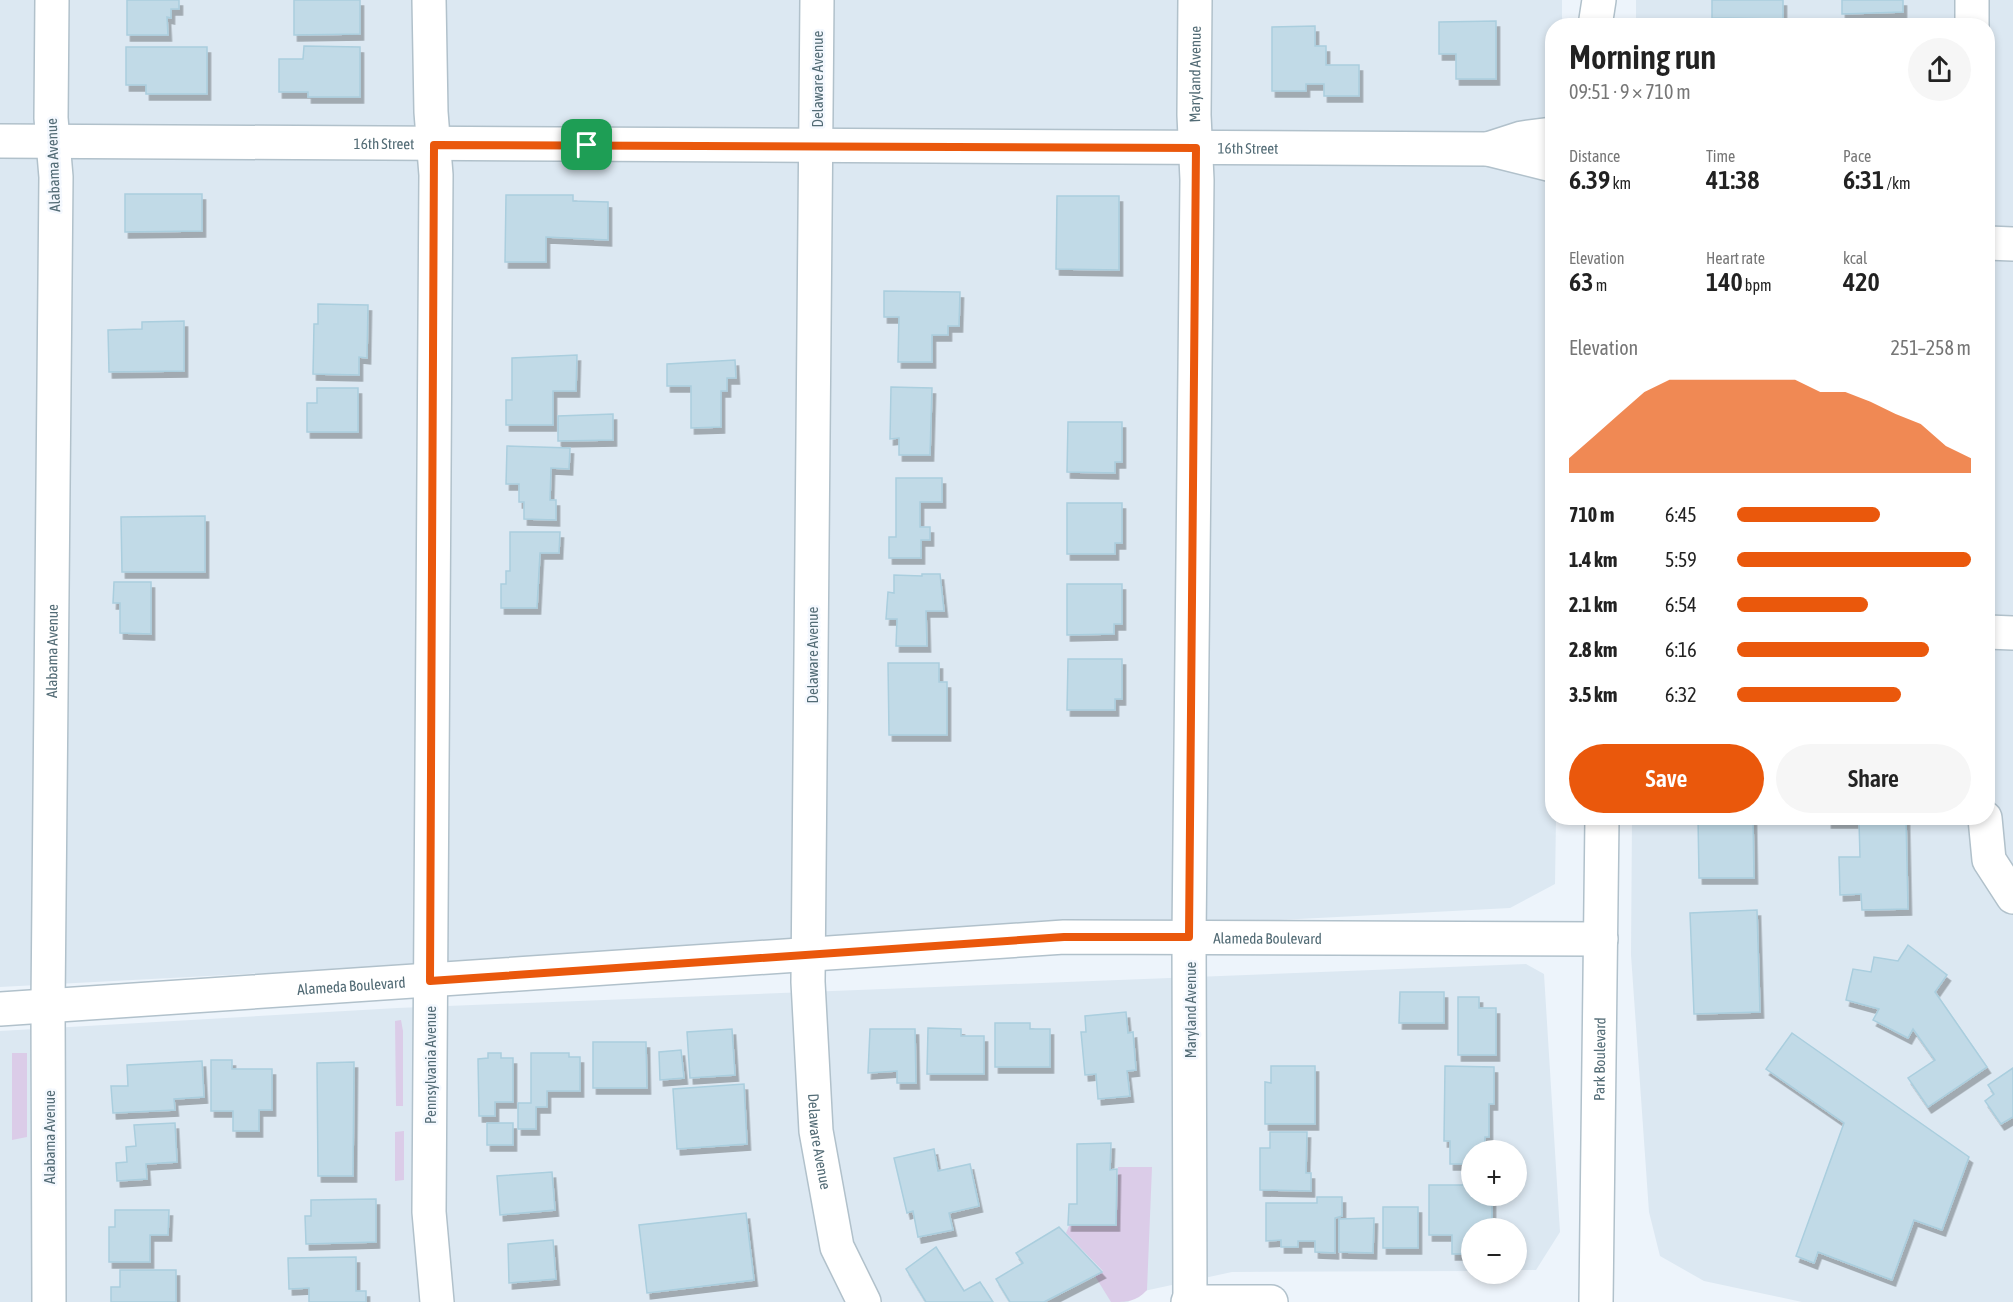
<!DOCTYPE html>
<meta charset="utf-8">
<style>
:root{--surface:#fff;--page:#f6f6f6;--text:#222;--muted:#767676;--accent:#ea580c}
body{margin:0;font-family:"Asap Condensed",sans-serif;background:var(--page);color:var(--text);height:100vh;display:flex;flex-direction:column;font-size:22px;white-space:nowrap}
*{box-sizing:border-box;margin:0}
p{font-size:20px;color:var(--muted)}
.icon{flex:none;width:33px;height:33px;fill:none;stroke:currentColor;stroke-width:2;stroke-linecap:round;stroke-linejoin:round}
.map{position:relative;flex:1;overflow:hidden}
.side{position:absolute;left:1545px;top:18px;width:450px;height:807px;display:flex;flex-direction:column;background:var(--surface);border-radius:24px;box-shadow:0 3px 9px #0003}
.side>*{flex:none}
.fabs{position:absolute;left:1461px;top:1140px;display:grid;gap:12px}
.fabs a{display:grid;place-items:center;width:66px;height:66px;border-radius:50%;background:var(--surface);box-shadow:0 3px 9px #0003;font-size:30px}
.pin{position:absolute;display:grid;place-items:center;width:51px;height:51px;color:#fff;margin:-26px;border-radius:12px;box-shadow:0 3px 9px #0006}
.round{display:grid;place-items:center;flex:none;width:63px;height:63px;border-radius:32px;background:var(--page)}
.headline{display:flex;align-items:center;justify-content:space-between;height:102px;padding:0 24px}
h1{font-size:33px;font-weight:600;line-height:45px}
.figures{display:grid;grid-template-columns:repeat(3,1fr);gap:9px;height:102px;padding:6px 24px}
.figures div{display:grid;align-content:center}
.figures b{font-size:26px;font-weight:600}
.figures small{font-size:16px;font-weight:400}
.figures p{font-size:16px}
.chart{height:168px;padding:12px 24px}
.chart p{display:flex;justify-content:space-between}
.chart svg{width:100%;height:108px;margin-top:6px;fill:var(--accent);opacity:.7}
.primary-button{display:flex;gap:12px;margin-top:auto;padding:12px 24px}
.primary-button a{flex:1;height:69px;border-radius:36px;background:var(--accent);color:#fff;font-size:24px;font-weight:600;line-height:69px;text-align:center}
.primary-button a+a{background:var(--page);color:var(--text)}
ul{padding:0 24px;list-style:none;font-size:20px}
li{display:grid;grid-template-columns:96px 72px 1fr;align-items:center;height:45px}
li i{height:15px;border-radius:8px;background:var(--accent)}
.map>svg:first-child{display:block}
.residential{fill:#dce8f2;fill-rule:evenodd}
.green{fill:#dbcce8}
.building{fill:#c1dae7;stroke:#aacede;stroke-width:1.5;filter:url(#shadow)}
.lines{fill:none;stroke-linecap:round;stroke-linejoin:round}
.minor-casing{stroke:#b1c1cb;stroke-width:36}
.tertiary-casing{stroke:#b1c1cb;stroke-width:36}
.minor{stroke:#fff;stroke-width:33}
.tertiary{stroke:#fff;stroke-width:33}
.route-casing{stroke:#fff;stroke-width:12}
.route{stroke:#ea580c;stroke-width:8}
.labels{text-anchor:middle;dominant-baseline:central;stroke-width:5;stroke-linejoin:round;paint-order:stroke}
.street-label{font-size:15px;fill:#526b75;stroke:#f4f8fe}
</style>
<div class="map">
<svg width="2013" height="1302" viewBox="0 0 2013 1302">
<defs>
<filter id="shadow"><feDropShadow dx="3.5" dy="6" stdDeviation="0" flood-color="#0004"/></filter>
</defs>
<rect width="100%" height="100%" fill="#edf4fb"/>
<g class="residential">
<path d="M0,0h1562v25l-10,1v792h4l-1,66 -45,24 -1510,79z"/>
<path d="M1636,0h377v1302h-211l-98,-21 -44,-25 -11,-44 -18,-257 1,-137h356v-792l-352,-1z"/>
<path d="M1526,964l18,10 16,258 -24,38h-19l-1,-42h-44l-1,43 -239,1 -88,19 -16,11h-1128v-271l397,-23zM1472,1150h44v46h-44z"/>
</g>
<g class="green">
<path d="M401,1020l2,11v75h-7l-1,-85z"/>
<path d="M12,1053h15v84l-15,3z"/>
<path d="M404,1131v49l-9,1v-49z"/>
<path d="M1118,1167h34l-5,123c-11,12 -20,12 -36,12l-16,-26 8,-5 -37,-38 3,-7h48z"/>
</g>
<g class="building">
<path d="M127,0h52v9h-8v9l-4,-1 1,18h-41z"/>
<path d="M294,0h66v34l-66,1z"/>
<path d="M1712,0h71v19l-71,-1z"/>
<path d="M1842,0h61v12l-61,2z"/>
<path d="M1895,20l1,6h-45z"/>
<path d="M1496,21v58h-40v-25h-17v-32z"/>
<path d="M1315,26v20h11v19h33v31h-35v-12h-18v7h-34v-64z"/>
<path d="M304,46l56,1v50h-52v-5h-29v-33h24z"/>
<path d="M126,47h81v47h-61v-9h-20z"/>
<path d="M125,194h77v37l-77,1z"/>
<path d="M506,195h67v6l35,1v38l-62,-3v25h-41z"/>
<path d="M1057,196h62v74l-63,-1z"/>
<path d="M884,291l76,1 -1,34h-11v9h-16v27h-34l1,-45h-15z"/>
<path d="M318,304l50,1 -1,53 -8,-1v18l-46,-1 1,-50h4z"/>
<path d="M184,321v50l-75,1 -1,-42 34,-1v-7z"/>
<path d="M577,355l-1,36h-23v34h-47v-25h6v-42z"/>
<path d="M735,360l1,18h-9v13h-6v36l-30,1v-42h-24v-22z"/>
<path d="M891,387l41,1 -2,67h-31v-17l-9,1z"/>
<path d="M317,388h41v44h-51v-29h10z"/>
<path d="M613,414v26l-55,1v-25z"/>
<path d="M1068,422h54v40h-7v11l-48,-1z"/>
<path d="M507,446l63,2 -1,21 -18,-1 -1,32h6v20l-32,-1v-17h-5v-18h-13z"/>
<path d="M896,478h46v24h-22v25h10v13h-9v18h-32v-21h7z"/>
<path d="M1067,503h55v40h-7v11h-48z"/>
<path d="M205,516v56h-83l-1,-55z"/>
<path d="M510,532h50l-1,21h-19l-3,55h-36v-24h5v-13h4z"/>
<path d="M922,574h18l4,37h-18l1,35h-31l1,-27h-11l2,-27 6,1v-18l28,1z"/>
<path d="M114,582h37v52l-31,-1v-30h-7z"/>
<path d="M1067,584h55v40h-8v10l-47,1z"/>
<path d="M1068,659h54v40h-7v11h-48z"/>
<path d="M888,663h51v19h8v53h-58z"/>
<path d="M1698,818h55l1,60h-55z"/>
<path d="M1828,818h78l2,91 -46,1 -1,-16 -21,1 -1,-38h21l-1,-35h-31z"/>
<path d="M1757,910l3,102 -66,2 -4,-101z"/>
<path d="M1908,945l39,30 -12,17 52,75 -59,40 -20,-29 27,-18 -22,-31 -5,9 -35,-18 6,-11 -33,-9 7,-31 18,3 3,-15 24,4z"/>
<path d="M1400,992h44v31h-45z"/>
<path d="M1458,997h21v11h17v47h-38z"/>
<path d="M1126,1012l2,21 5,-1 3,38 -9,1 3,25 -32,3 -2,-25 -11,1 -4,-43h5l-1,-16z"/>
<path d="M995,1023h35v6h20v38h-55z"/>
<path d="M928,1028l33,1v7h23v38h-57z"/>
<path d="M732,1029l3,46 -45,3 -3,-46z"/>
<path d="M870,1029h45l1,54h-19v-12l-29,2z"/>
<path d="M1792,1033l177,124 -27,73 -28,-10 -22,60 -74,-28 -4,11 -18,-7 48,-133 -78,-54z"/>
<path d="M593,1042h53l1,46h-54z"/>
<path d="M681,1050l3,28 -24,2 -1,-28z"/>
<path d="M488,1053h13v5h12v44h-18v14h-16l-1,-57 10,-1z"/>
<path d="M531,1053h38v4h11v34h-33v16h-11v22h-18v-26h13z"/>
<path d="M211,1060h21v9h40v41h-13v21h-26v-20h-22z"/>
<path d="M202,1061l2,36 -30,2 1,11 -62,3 -2,-27h17l-1,-21z"/>
<path d="M354,1062l-1,114h-35l-1,-113z"/>
<path d="M1271,1066h44v58h-50v-42l6,1z"/>
<path d="M1445,1066l49,1v37h-5v33h-4l-1,13h-12v14h-22v-23h-6z"/>
<path d="M2013,1068v49l-12,7 -16,-23 9,-7 -6,-9z"/>
<path d="M744,1084l3,60 -70,5 -4,-60z"/>
<path d="M175,1123l2,39 -31,2 1,15 -30,2 -1,-18 11,-1 -1,-15 10,-1 -2,-21z"/>
<rect x="487" y="1123" width="26" height="22"/>
<path d="M1270,1132h37l-1,41h5v18l-51,-1v-42h10z"/>
<path d="M1111,1143l-1,27 7,-1 -1,56h-48l1,-21h8v-60z"/>
<path d="M934,1149l4,22 32,-7 9,42 -30,7 4,17 -35,7 -5,-26 -6,2 -13,-55z"/>
<path d="M552,1172l3,38 -55,5 -3,-39z"/>
<path d="M1429,1185h43v11h20v32h-20v26h-20v-19h-23z"/>
<path d="M1317,1197h25v19l-7,2v35l-20,-1v-11h-17v6h-17v-7l-15,1v-38h51z"/>
<path d="M376,1199v43l-70,2 -1,-28h6v-16z"/>
<rect x="1383" y="1207" width="35" height="41"/>
<path d="M115,1210h54l-1,25h-18v27h-41v-35h6z"/>
<path d="M746,1213l8,67 -107,13 -8,-68z"/>
<path d="M1374,1218l-1,35 -34,-1v-33z"/>
<path d="M1059,1227l43,45 -58,30h-34l-14,-23 27,-16 -7,-10z"/>
<path d="M553,1240l3,39 -47,4 -1,-39z"/>
<path d="M936,1247l28,44 16,-9 13,20h-67l-20,-33z"/>
<path d="M356,1257v34h10v11h-57v-14l-20,1 -1,-31z"/>
<path d="M120,1270h56v32h-65v-15h9z"/>
</g>
<g class="lines">
<g class="minor-casing">
<g id="minor">
<path d="M429,0l2,112 5,63 -7,1037 8,90"/>
<path id="s1" d="M817,0l-9,982 8,149 21,116 27,55"/>
<path d="M1972,0v26"/>
<path id="s2" d="M0,141l1488,8 64,16"/>
<path d="M1488,149l34,-11 30,-4"/>
<path d="M1988,243l25,1"/>
<path d="M1988,632l25,1"/>
<path d="M1985,818l4,42 24,37"/>
<path id="s3" d="M0,1009l1064,-72 537,2"/>
<path id="s4" d="M1190,1301l-1,-364 8,-757 -3,-65 1,-115"/>
<path id="s5" d="M49,1302l-1,-297 8,-828 -5,-59 1,-118"/>
</g>
</g>
<g class="tertiary-casing">
<g id="tertiary">
<path d="M1595,26l4,-26"/>
<path d="M1188,1302h83"/>
<path id="s6" d="M1596,1302l6,-484"/>
</g>
</g>
<use href="#minor" class="minor"/>
<use href="#tertiary" class="tertiary"/>
</g>
<g class="lines">
<g class="route-casing">
<path id="route" d="M434,145l762,3 -7,789h-125l-634,44z"/>
</g>
<use href="#route" class="route"/>
</g>
<g class="labels">
<g class="street-label">
<text stroke="none"><textPath href="#s4" startOffset="1227">Maryland Avenue</textPath></text>
<text transform="translate(817 79) rotate(-90)">Delaware Avenue</text>
<text stroke="none"><textPath href="#s2" startOffset="384">16th Street</textPath></text>
<text stroke="none"><textPath href="#s2" startOffset="1248">16th Street</textPath></text>
<text transform="translate(53 165) rotate(-92)">Alabama Avenue</text>
<text stroke="none"><textPath href="#s5" startOffset="651">Alabama Avenue</textPath></text>
<text transform="translate(812 655) rotate(-90)">Delaware Avenue</text>
<text stroke="none"><textPath href="#s3" startOffset="1270">Alameda Boulevard</textPath></text>
<text stroke="none"><textPath href="#s3" startOffset="352">Alameda Boulevard</textPath></text>
<text transform="translate(1190 1010) rotate(-90)">Maryland Avenue</text>
<text stroke="none"><textPath href="#s6" startOffset="243">Park Boulevard</textPath></text>
<text transform="translate(430 1065) rotate(-90)">Pennsylvania Avenue</text>
<text transform="translate(49 1137) rotate(-90)">Alabama Avenue</text>
<text stroke="none"><textPath href="#s1" startOffset="1142">Delaware Avenue</textPath></text>
</g>
</g>
</svg>
<div class="fabs">
<a>+</a>
<a>−</a>
</div>
<div class="pin" style="left:587px;top:145px;background:#1e9e55"><svg class="icon" aria-label="arrive" viewBox="0 0 24 24"><path d="M6 21V4h12l-3 4 3 4H6"/></svg></div>
<section class="side">
<div class="headline"><div><h1>Morning run</h1><p>09:51 · 9 × 710 m</p></div><a class="round"><svg class="icon" aria-label="share" viewBox="0 0 24 24"><path d="M12 15V3M7 8l5-5 5 5M5 13v7h14v-7"/></svg></a></div>
<div class="figures">
<div><p>Distance</p><b>6.39<small> km</small></b></div>
<div><p>Time</p><b>41:38</b></div>
<div><p>Pace</p><b>6:31<small> /km</small></b></div>
</div>
<div class="figures">
<div><p>Elevation</p><b>63<small> m</small></b></div>
<div><p>Heart rate</p><b>140<small> bpm</small></b></div>
<div><p>kcal</p><b>420</b></div>
</div>
<div class="chart"><p><span>Elevation</span>251–258 m</p>
<svg viewBox="0 0 160 44" preserveAspectRatio="none"><path d="M0 44V38L10 29L20 20L30 11L40 6L50 6L60 6L70 6L80 6L90 6L100 11L110 11L120 15L130 20L140 24L150 33L160 38V44z"/></svg>
</div>
<ul>
<li><b>710 m</b>6:45<i style="width:61%"></i></li>
<li><b>1.4 km</b>5:59<i style="width:100%"></i></li>
<li><b>2.1 km</b>6:54<i style="width:56%"></i></li>
<li><b>2.8 km</b>6:16<i style="width:82%"></i></li>
<li><b>3.5 km</b>6:32<i style="width:70%"></i></li>
</ul>
<div class="primary-button"><a>Save</a><a>Share</a></div>
</section>
</div>
